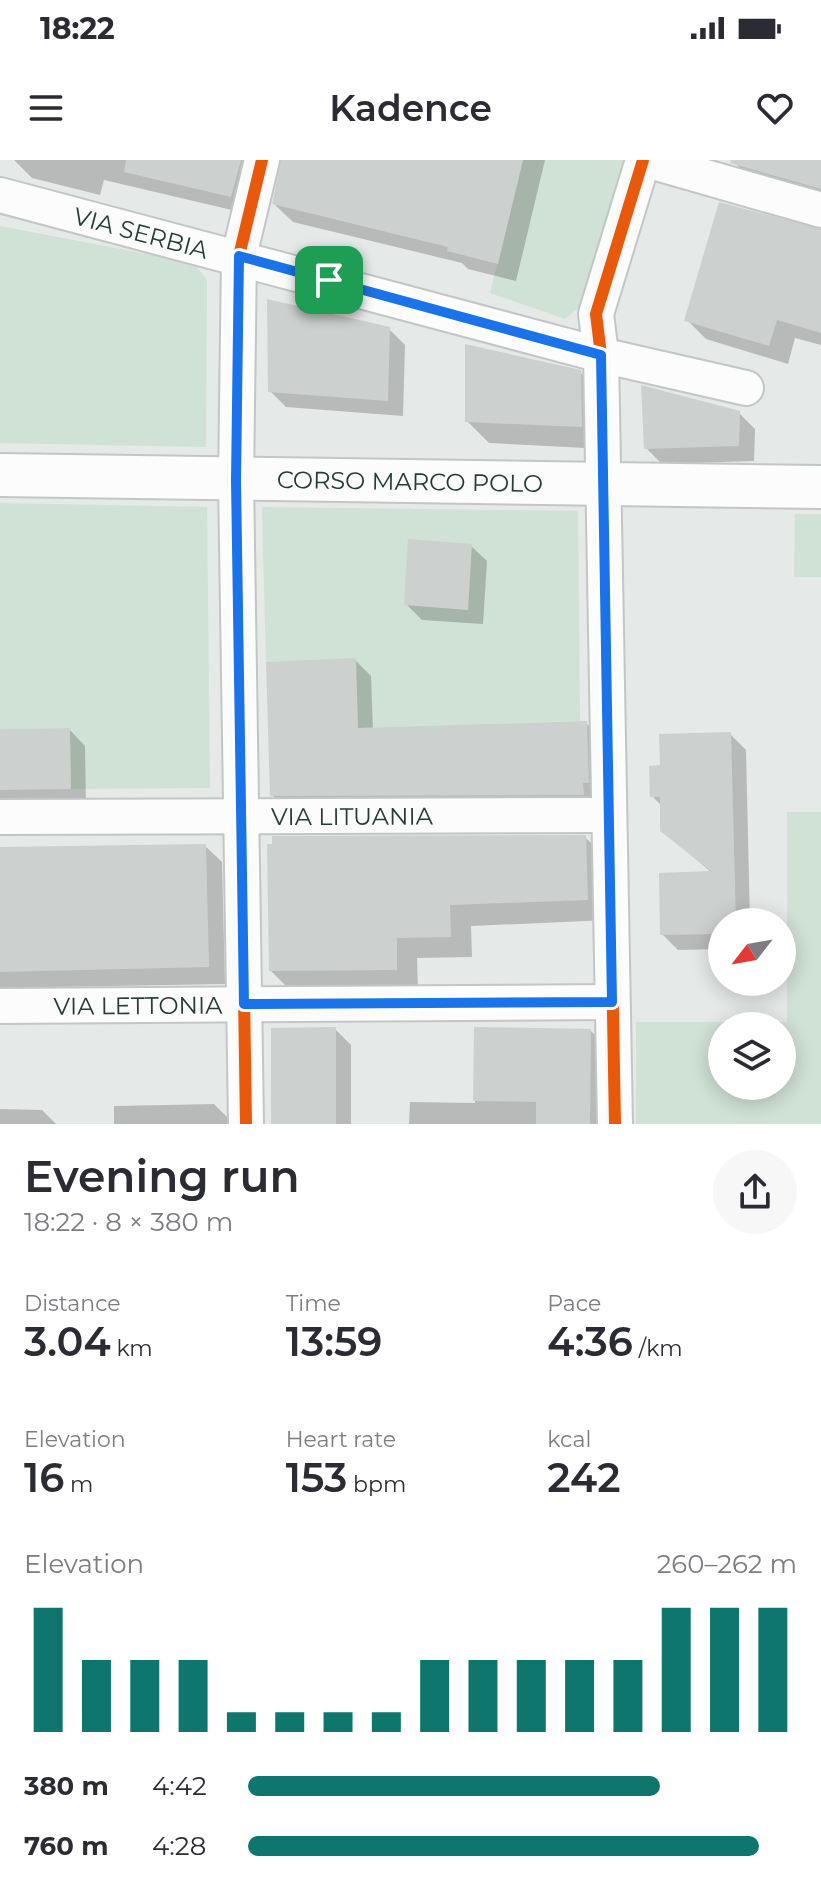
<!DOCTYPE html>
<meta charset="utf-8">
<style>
:root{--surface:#fff;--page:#f7f7f7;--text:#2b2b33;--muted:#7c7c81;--accent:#0f766e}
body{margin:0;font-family:Montserrat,sans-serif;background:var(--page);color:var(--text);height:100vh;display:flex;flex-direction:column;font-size:30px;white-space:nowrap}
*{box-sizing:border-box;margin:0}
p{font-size:26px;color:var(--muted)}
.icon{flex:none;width:44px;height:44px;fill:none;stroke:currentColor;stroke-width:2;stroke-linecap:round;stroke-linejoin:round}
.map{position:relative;height:964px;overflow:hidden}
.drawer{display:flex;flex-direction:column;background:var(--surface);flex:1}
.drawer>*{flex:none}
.needle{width:52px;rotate:239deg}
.controls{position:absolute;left:708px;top:748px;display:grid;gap:16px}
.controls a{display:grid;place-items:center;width:88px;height:88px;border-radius:50%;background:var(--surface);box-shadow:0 4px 20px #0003;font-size:40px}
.pin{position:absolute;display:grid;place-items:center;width:68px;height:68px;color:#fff;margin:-34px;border-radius:16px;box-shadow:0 4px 12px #0006}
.round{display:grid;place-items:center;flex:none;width:84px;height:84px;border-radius:42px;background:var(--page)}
.summary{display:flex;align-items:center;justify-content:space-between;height:136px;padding:0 24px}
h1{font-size:44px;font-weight:600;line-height:60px}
.stats{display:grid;grid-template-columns:repeat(3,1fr);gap:12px;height:136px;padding:8px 24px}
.stats div{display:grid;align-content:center}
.stats b{font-size:40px;font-weight:600}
.stats small{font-size:22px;font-weight:400}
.stats p{font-size:22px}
.chart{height:224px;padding:16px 24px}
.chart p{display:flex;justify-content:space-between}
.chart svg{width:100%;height:144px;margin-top:8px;stroke:var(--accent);stroke-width:6}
ul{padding:0 24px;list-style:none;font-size:26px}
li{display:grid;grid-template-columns:128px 96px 1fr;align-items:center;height:60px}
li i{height:20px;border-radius:10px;background:var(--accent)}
.status{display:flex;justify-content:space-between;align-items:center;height:56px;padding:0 40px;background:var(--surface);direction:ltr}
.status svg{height:22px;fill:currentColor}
header{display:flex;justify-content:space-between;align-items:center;height:104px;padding:0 24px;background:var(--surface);font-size:36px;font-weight:600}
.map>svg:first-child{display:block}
.green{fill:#d0e1d5;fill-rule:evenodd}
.shadow{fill:#0003}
.building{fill:#ccd0cf}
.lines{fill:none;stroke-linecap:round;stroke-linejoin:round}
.minor-casing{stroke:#c2c6c4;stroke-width:38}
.tertiary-casing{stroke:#c2c6c4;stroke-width:46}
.minor{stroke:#fbfcfb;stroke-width:34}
.tertiary{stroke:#fbfcfb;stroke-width:42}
.cycleway-casing{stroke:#f3f8f6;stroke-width:17}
.cycleway{stroke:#e8590c;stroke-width:12}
.route-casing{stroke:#fff;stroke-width:16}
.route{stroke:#1a73e8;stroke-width:10}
.labels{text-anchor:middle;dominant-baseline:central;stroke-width:6;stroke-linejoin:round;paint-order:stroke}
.street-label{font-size:24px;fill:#243b36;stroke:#f3f8f6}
</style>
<div class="status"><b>18:22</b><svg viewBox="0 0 49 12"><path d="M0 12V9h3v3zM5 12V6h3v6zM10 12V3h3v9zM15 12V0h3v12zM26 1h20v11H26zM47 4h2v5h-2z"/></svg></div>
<header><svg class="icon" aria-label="menu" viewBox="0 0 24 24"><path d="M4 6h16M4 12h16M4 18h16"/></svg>Kadence<svg class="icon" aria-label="heart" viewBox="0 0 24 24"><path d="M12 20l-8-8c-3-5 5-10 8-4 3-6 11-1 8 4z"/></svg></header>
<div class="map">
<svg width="821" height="964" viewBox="0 0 821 964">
<rect width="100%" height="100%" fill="#e5e9e7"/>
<g class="green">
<path d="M523,0h101l-46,148 -13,11 -75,-26z"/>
<path d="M0,66l193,37 14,17 -1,167 -206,-4z"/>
<path d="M0,343l207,4 3,281 -139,1 -1,-61 -70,1z"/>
<path d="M262,347l316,4 2,210 -222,7 -3,-69 -89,3z"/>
<path d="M795,354h26v63h-27z"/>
<path d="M787,652h34v312h-185v-102h151zM722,866h60v60h-60z"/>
</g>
<g class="shadow">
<path d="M14,0h259l-24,54 -145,-34 -4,15 -68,-17z"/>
<path d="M282,0h263l-29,121 -48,-12 -6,-6 -169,-41 -19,-18z"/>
<path d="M733,0h88v42l-70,-21z"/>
<path d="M821,71v114l-26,-7 -7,26 -82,-25 -19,-19z"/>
<path d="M389,169l16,16 -2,71 -117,-9 -16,-16z"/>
<path d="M580,212l23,23 1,54 -115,-6 -22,-22z"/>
<path d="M739,253l16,16 -1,32 -92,3 -16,-16z"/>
<path d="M471,386l16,15 -4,63 -61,-4 -16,-16z"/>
<path d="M355,500l16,16 2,54 213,-7 16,16 2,59 -316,13 -16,-16z"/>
<path d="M70,570l15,16 1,58 -86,1v-74z"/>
<path d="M730,574l16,16 4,172h-28v27l-44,1 -16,-16 50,-61 -50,-43v-24l-10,-10 10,-29z"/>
<path d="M585,677l21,21 3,62 -138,6 1,31 -55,1 1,32 -126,2 -21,-21z"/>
<path d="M205,686l17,16 3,122 -225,4v-138z"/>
<path d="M335,869l16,16v79h-79z"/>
<path d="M476,869l114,1 16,16v78h-197l1,-22 65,1z"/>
<path d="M214,944l20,20h-120v-18z"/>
<path d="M0,949l42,1 14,14h-56z"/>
</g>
<g class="building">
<path d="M126,0h115l-10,37 -107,-25z"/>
<path d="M281,0h242l-25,104 -51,-13 1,-4 -176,-43z"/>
<path d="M731,0h90v29l-91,-26z"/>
<path d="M719,42l102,27v104l-44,-13 -8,26 -85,-25z"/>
<path d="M267,139l123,28 -2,74 -120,-9z"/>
<path d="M465,184l116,26 1,57 -117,-5z"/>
<path d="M641,225l99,26 -1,35 -95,3z"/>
<path d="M408,379l64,5 -4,66 -64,-5z"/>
<path d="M356,498l2,70 229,-7 2,62h-6l1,12 -314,1 -4,-134z"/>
<path d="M70,568l1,61 -71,1v-61z"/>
<path d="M731,572l5,190h-14v12l-62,1 -1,-62 52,-2 -51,-40v-34h-10l-1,-31 11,-1 -1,-31z"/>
<path d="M586,675l2,65 -138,5 1,32 -54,1v32l-128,1 -2,-127h5v-8z"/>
<path d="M206,684l3,123 -209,5v-125z"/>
<path d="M336,867v97h-65v-96z"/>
<path d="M474,867l117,2 -1,95h-54v-22l-63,-1z"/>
</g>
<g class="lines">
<g class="minor-casing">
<g id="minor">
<path d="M646,0l175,50"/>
<path id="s1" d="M0,35l601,160 145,33"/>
<path id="s2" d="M0,657l609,-2"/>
<path id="s3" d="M0,846l612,-4"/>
<path d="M246,964l-10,-644 3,-224 23,-96"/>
<path d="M615,964l-14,-769 -5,-41 47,-154"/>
</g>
</g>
<g class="tertiary-casing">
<g id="tertiary">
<path id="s4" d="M0,315l821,12"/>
</g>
</g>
<use href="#minor" class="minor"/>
<use href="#tertiary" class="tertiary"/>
<g class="cycleway-casing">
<g id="cycleway">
<path d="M246,964l-10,-644 3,-224 23,-96"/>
<path d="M615,964l-14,-769 -5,-41 47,-154"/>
</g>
</g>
<use href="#cycleway" class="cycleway"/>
</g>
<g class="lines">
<g class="route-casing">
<path id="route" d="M239,96l362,99 11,647 -368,2 -8,-524z"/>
</g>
<use href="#route" class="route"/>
</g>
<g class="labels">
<g class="street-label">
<text stroke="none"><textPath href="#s1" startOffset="146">VIA SERBIA</textPath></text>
<text stroke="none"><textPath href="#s4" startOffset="410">CORSO MARCO POLO</textPath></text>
<text stroke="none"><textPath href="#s2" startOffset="352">VIA LITUANIA</textPath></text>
<text stroke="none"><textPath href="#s3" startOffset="138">VIA LETTONIA</textPath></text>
</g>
</g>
</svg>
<div class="controls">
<a><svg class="needle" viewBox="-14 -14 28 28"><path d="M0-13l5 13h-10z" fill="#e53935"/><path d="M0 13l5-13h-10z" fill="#7c7c81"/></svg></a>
<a><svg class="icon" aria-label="layers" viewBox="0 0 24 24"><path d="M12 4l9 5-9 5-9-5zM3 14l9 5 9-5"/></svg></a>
</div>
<div class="pin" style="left:329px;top:120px;background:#1e9e55"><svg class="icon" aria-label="arrive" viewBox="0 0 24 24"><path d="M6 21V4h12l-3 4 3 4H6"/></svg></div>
</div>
<section class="drawer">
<div class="summary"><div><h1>Evening run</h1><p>18:22 · 8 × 380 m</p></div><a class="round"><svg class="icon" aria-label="share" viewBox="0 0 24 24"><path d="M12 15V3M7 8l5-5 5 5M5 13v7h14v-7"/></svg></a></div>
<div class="stats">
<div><p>Distance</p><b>3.04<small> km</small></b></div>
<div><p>Time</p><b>13:59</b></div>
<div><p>Pace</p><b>4:36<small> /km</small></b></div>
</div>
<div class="stats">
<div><p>Elevation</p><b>16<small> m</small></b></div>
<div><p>Heart rate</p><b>153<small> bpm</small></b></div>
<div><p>kcal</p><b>242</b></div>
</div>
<div class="chart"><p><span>Elevation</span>260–262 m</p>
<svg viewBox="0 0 160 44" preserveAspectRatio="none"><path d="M5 44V6M15 44V22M25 44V22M35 44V22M45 44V38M55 44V38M65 44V38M75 44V38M85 44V22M95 44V22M105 44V22M115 44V22M125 44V22M135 44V6M145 44V6M155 44V6"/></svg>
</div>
<ul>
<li><b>380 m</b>4:42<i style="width:75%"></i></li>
<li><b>760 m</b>4:28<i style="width:93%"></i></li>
</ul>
</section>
